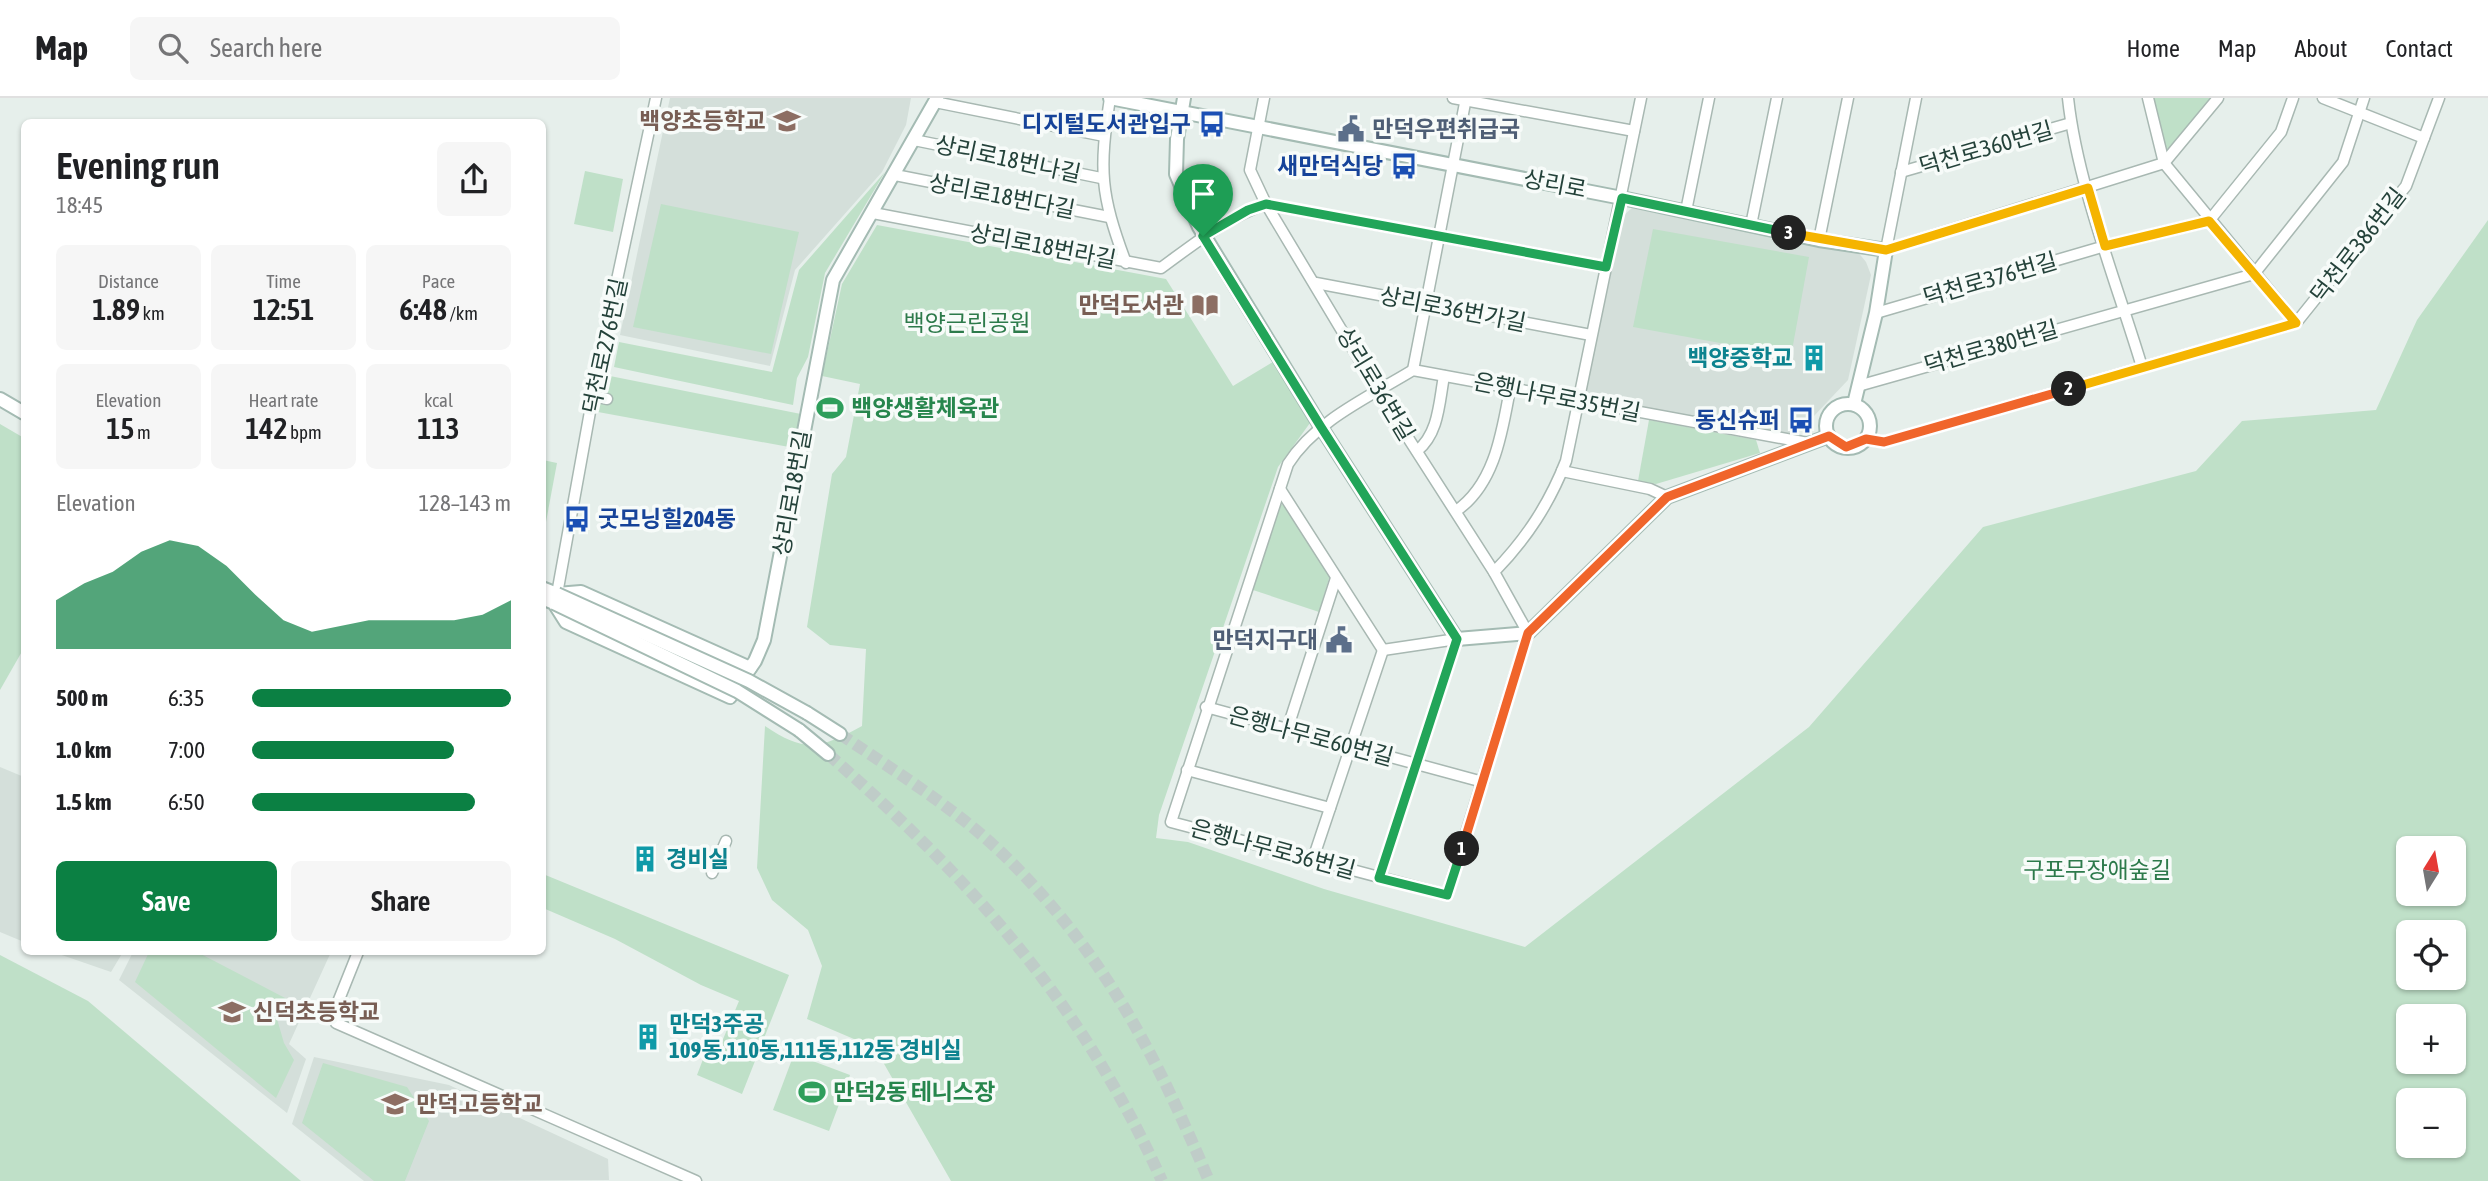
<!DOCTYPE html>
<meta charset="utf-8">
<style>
:root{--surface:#fff;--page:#f6f6f6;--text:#202124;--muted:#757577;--line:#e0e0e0;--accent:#0b8043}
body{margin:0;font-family:"Asap Condensed","Noto Sans KR",sans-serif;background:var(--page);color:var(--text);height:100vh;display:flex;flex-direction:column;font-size:26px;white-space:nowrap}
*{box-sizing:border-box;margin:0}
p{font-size:23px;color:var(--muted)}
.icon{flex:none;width:38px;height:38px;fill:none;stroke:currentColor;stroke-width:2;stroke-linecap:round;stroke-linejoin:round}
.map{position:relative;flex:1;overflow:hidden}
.side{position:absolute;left:21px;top:21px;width:525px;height:836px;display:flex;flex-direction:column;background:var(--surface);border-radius:10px;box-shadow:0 2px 5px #0004}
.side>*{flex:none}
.needle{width:46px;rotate:11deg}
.buttons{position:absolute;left:2396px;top:738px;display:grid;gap:14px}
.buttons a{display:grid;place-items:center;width:70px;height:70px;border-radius:10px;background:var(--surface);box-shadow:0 2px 5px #0004;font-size:35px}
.pin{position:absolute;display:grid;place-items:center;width:60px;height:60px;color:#fff;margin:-72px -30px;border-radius:50% 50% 50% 0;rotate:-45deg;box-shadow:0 0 7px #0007}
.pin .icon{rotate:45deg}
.km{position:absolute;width:35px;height:35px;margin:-18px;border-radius:50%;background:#222;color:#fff;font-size:19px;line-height:35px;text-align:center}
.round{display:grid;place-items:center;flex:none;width:74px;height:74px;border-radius:10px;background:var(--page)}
.summary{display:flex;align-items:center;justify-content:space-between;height:119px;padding:0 35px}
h1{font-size:38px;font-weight:600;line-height:52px}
.metrics{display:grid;grid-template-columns:repeat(3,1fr);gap:10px;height:119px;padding:7px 35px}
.metrics div{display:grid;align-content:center;border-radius:10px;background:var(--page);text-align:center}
.metrics b{font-size:30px;font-weight:600}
.metrics small{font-size:19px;font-weight:400}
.metrics p{font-size:19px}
.chart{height:196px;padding:14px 35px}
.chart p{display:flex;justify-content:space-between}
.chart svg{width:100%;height:126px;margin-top:7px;fill:var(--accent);opacity:.7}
.action{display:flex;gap:14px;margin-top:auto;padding:14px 35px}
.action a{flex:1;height:80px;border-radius:10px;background:var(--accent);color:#fff;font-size:28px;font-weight:600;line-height:80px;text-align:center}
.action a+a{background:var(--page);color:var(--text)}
ul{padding:0 35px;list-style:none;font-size:23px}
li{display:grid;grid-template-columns:112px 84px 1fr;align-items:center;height:52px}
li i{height:18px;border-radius:9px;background:var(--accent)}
header{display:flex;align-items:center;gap:42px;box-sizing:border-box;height:98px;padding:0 35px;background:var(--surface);border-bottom:2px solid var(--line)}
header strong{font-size:33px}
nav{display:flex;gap:38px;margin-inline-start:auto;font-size:24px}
.search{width:490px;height:63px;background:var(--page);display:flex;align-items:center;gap:18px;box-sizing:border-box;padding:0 24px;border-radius:10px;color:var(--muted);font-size:26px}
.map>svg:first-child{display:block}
.built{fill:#d4dfda}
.green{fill:#bfe0c8;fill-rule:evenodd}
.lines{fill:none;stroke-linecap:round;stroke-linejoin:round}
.secondary-tunnel{stroke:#bfccc8;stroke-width:12;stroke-dasharray:12 6;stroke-linecap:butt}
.street-casing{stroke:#a8b8b2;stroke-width:13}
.secondary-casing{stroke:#a4bbb3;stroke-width:16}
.street{stroke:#fff;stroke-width:10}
.secondary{stroke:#fff;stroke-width:12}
.secondary-bridge-casing{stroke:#a4bbb3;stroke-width:16;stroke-linecap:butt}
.secondary-bridge{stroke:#fff;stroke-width:12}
.split-1-casing{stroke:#fff;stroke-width:14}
.split-2-casing{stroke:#fff;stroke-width:14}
.split-3-casing{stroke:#fff;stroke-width:14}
.split-4-casing{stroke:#fff;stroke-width:14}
.split-1{stroke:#22a559;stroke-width:9}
.split-2{stroke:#f0652b;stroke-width:9}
.split-3{stroke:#f5b400;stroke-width:9}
.split-4{stroke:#22a559;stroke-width:9}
.labels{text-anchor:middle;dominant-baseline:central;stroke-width:7;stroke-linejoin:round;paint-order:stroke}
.education-label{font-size:23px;font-weight:bold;fill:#785e54;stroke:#f7fbf9;text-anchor:end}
.transit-label{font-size:23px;font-weight:bold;fill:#164399;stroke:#f7fbf9;text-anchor:end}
.service-label{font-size:23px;font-weight:bold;fill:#4e5e75;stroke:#f7fbf9;text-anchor:start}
.street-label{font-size:23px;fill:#24423a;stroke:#f7fbf9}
.park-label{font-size:23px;fill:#2d7a4b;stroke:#f7fbf9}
.culture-label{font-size:23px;font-weight:bold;fill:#0d838f;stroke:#f7fbf9;text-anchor:start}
.leisure-label{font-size:23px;font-weight:bold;fill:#27864d;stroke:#f7fbf9;text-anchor:start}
</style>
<header>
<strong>Map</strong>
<div class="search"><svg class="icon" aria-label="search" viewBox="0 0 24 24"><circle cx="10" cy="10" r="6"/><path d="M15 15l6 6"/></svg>Search here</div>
<nav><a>Home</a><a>Map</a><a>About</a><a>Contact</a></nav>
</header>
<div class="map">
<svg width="2488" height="1083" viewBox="0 0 2488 1083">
<rect width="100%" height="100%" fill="#e6efeb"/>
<g class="built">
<path d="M670,0h241l-5,27 -24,47 -87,98 -25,96 -150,-31z"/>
<path d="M1632,110l225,43 9,11 5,13 -23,105 -52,55 -208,-36 -2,-12 38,-172z"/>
<path d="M0,669l24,10v165l-24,-10z"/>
<path d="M53,854h70l-12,20z"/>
<path d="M133,854h198l-42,92 17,15 -19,54 -168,-133z"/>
<path d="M314,959l135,28 159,74 1,21 -245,1 -72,-57z"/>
</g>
<g class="green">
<path d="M2152,0h64l-49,60z"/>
<path d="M585,73l38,8 -10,53 -39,-8z"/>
<path d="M885,74l-60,101 -17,84 -11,21 -4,27 -179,-38 5,-25 153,30 27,-102z"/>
<path d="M661,106l138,28 -28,122 -138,-27z"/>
<path d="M2488,122v961h-1537l-76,-133 -68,-29 15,-53 -14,-36 -36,-30 -15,-32 8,-142c40,27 55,23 97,0l4,-77 -36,-4 -23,-18 25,-153 14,-17 14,-73 -38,-8 20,-92 35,-59 289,54 67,107 40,-24 37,61 -32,44 -119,348 -3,23 32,4 136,47 201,58 284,-220 174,-200 213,-56 46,-50 134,-11 41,-90zM2408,751h46v45h-46zM2408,835h46v45h-46zM2408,919h46v45h-46zM2408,1003h46v45h-46z"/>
<path d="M1653,131l156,28 -18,99 -158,-29z"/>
<path d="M605,277l201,40 -6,34 -202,-37z"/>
<path d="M1649,322l107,20 4,13 -104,31 -18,-3z"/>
<path d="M0,326l24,14v210l-24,42z"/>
<path d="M543,362l14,3 -14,75 -1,-78z"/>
<path d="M1280,406l7,3 43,68 -11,37 -69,-23z"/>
<path d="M543,776l246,101 -47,119 -45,-19 13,-34 11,3 18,-43 -38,-16 -86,-46 -72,-31z"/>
<path d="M149,854h48l90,47 -10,20 7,24 10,17 -18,38 -141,-116z"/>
<path d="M0,857l88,46 213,180h-301z"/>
<path d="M794,956l56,21 -21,56 -56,-21z"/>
<path d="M323,965l84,24 22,34 -24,60h-31l-72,-58z"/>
</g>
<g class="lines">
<g class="secondary-tunnel">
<path d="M840,636c56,38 118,76 167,124 98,97 149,197 202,323"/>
<path d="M828,656c145,127 254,249 334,427"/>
</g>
<g class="street-casing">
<g id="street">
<path d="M1110,0c-11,73 -10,95 16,165"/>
<path d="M1264,0l-14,72 16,34 112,187 116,181 34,61 -81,262 -276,-73 117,-358c28,-44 81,-67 125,-94l395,73"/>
<path d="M1453,0l181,33"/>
<path d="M1916,0l-30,152 278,-87 54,-65"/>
<path d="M2068,0c9,85 49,186 74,269"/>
<path d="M2148,0l16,65 132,160"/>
<path d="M2323,0l101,40"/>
<path d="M935,4l169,34"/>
<path d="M914,42l187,38"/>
<path d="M1901,74l170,-49"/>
<path d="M895,77l214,42"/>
<path d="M1686,113l23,-113"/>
<path d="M873,115l288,55c33,-24 66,-51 105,-64l340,63"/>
<path d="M1751,127l26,-127"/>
<path d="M1819,142l29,-142"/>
<path d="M1316,185l275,52"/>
<path d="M1876,215l229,-67 104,-25 72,-89 12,-34"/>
<path d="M1413,272l53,-272"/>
<path d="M1858,288l396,-112 89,-112 21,-64"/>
<path d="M593,298l14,3"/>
<path d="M1866,341l18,3 412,-119 110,-137 33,-88"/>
<path d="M1417,353c22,-18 22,-48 27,-75"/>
<path d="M1562,373l88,18 17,8"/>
<path d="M1280,391l103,161"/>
<path d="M1456,413c39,-27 46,-79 54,-122"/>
<path d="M1494,474c33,-34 55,-68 72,-111l75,-363"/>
<path d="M557,496l40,-221 59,-275"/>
<path d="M1206,609l277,75"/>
<path d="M1287,632l49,-152"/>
<path d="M1187,672l143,38"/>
<path d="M1313,761l70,-209"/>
<path d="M712,775l14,-32"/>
<path d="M1379,780l78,-239 -74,11"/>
<path d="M358,854l-24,60 2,11 360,158"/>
</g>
</g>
<g class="secondary-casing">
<g id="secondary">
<path d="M1110,0l512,100 197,42 67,10 -10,63 -22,91"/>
<path d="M1184,0l-7,41 -1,35 23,53 122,200 136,212 71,-6 139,-136 162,-61"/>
<path d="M0,301l24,14"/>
<circle cx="1848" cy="328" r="22"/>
<path d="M542,490l15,6 24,-2 169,76"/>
<path d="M542,500l12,5 12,19 164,75 25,-36 9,-21 69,-360 104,-182"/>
<path d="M807,615l33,21"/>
<path d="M799,632l29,24"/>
</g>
</g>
<use href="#street" class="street"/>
<use href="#secondary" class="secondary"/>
<g class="secondary-bridge-casing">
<g id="secondary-bridge">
<path d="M557,496l192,87 58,32"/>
<path d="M554,505l183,88 62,39"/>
</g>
</g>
<use href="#secondary-bridge" class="secondary-bridge"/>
</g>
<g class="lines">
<g class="split-1-casing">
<path id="split-1" d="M1203,138l118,191 136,212 -78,239 68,17 15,-46"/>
</g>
<g class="split-2-casing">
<path id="split-2" d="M1462,751l66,-216 139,-136 162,-61 17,11 20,-8 18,3 185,-53"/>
</g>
<g class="split-3-casing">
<path id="split-3" d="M1789,135l97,17 202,-62 17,58 104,-25 87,102 -227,66"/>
</g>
<g class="split-4-casing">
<path id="split-4" d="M1203,138l45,-26 18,-6 340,63 16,-69 167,35"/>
</g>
<use href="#split-1" class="split-1"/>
<use href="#split-2" class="split-2"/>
<use href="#split-3" class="split-3"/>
<use href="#split-4" class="split-4"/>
</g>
<defs>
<g id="school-bare" transform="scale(2.1)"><path d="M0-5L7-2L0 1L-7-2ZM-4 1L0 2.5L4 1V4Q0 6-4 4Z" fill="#8d6e63" stroke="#f7fbf9" stroke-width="2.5" paint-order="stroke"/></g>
<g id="bus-bare" transform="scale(2.1)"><path d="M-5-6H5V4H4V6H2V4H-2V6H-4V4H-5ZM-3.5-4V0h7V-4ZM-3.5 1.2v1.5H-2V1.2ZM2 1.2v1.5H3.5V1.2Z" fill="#1a4fb4" stroke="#f7fbf9" stroke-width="2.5" paint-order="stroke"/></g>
<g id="civic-bare" transform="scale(2.1)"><path d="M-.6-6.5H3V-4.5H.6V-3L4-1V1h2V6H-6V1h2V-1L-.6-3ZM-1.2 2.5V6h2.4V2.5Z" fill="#5c6f8a" stroke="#f7fbf9" stroke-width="2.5" paint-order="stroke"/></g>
<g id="library-bare" transform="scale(2.1)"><path d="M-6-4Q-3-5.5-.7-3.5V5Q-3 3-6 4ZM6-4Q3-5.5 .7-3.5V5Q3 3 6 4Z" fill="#8d6e63" stroke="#f7fbf9" stroke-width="2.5" paint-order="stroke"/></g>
<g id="building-bare" transform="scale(2.1)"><path d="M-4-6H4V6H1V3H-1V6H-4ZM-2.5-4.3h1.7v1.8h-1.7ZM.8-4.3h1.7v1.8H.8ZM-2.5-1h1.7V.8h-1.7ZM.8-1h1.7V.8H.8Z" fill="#0f9aa8" stroke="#f7fbf9" stroke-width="2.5" paint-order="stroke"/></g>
<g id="stadium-bare" transform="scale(2.1)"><path d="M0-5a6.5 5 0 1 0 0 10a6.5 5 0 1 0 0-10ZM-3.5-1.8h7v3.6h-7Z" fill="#2e9e5b" stroke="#f7fbf9" stroke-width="2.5" paint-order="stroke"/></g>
</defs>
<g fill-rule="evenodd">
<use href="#school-bare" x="787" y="23"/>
<use href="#bus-bare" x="1212" y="26"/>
<use href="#civic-bare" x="1351" y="31"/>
<use href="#bus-bare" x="1404" y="68"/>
<use href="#library-bare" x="1205" y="207"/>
<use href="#building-bare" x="1814" y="260"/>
<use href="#stadium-bare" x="830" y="310"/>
<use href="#bus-bare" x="1801" y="322"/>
<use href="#bus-bare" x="577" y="421"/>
<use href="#civic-bare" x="1339" y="542"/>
<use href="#building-bare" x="645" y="761"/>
<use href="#school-bare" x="232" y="914"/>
<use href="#building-bare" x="648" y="939"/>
<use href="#stadium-bare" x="812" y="994"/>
<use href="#school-bare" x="395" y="1006"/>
</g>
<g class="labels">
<g class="education-label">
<text x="766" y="23">백양초등학교</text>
<text x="1184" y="207">만덕도서관</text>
<text x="253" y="914" text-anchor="start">신덕초등학교</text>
<text x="416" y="1006" text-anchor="start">만덕고등학교</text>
</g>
<g class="transit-label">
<text x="1191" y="26">디지털도서관입구</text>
<text x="1383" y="68">새만덕식당</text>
<text x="1780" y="322">동신슈퍼</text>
<text x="598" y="421" text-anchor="start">굿모닝힐204동</text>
</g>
<g class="service-label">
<text x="1372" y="31">만덕우편취급국</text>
<text x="1318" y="542" text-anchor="end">만덕지구대</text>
</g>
<g class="street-label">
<text transform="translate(1986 50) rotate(-16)">덕천로360번길</text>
<text transform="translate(1008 61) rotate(12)">상리로18번나길</text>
<text transform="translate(1555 86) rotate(11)">상리로</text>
<text transform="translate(1002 98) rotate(11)">상리로18번다길</text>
<text transform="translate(2358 147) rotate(-52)">덕천로386번길</text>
<text transform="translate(1043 148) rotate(11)">상리로18번라길</text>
<text transform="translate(1990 181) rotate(-16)">덕천로376번길</text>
<text transform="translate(1453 211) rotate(11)">상리로36번가길</text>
<text transform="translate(605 248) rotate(-78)">덕천로276번길</text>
<text transform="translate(1991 249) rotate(-16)">덕천로380번길</text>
<text transform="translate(1376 286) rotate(59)">상리로36번길</text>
<text transform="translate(1557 299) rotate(11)">은행나무로35번길</text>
<text transform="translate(792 395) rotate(-80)">상리로18번길</text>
<text transform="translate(1311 638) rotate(15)">은행나무로60번길</text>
<text transform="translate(1273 751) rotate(15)">은행나무로36번길</text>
</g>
<g class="park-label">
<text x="967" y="225">백양근린공원</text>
<text x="2097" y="772">구포무장애숲길</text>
</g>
<g class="culture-label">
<text x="1793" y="260" text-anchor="end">백양중학교</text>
<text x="666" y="761">경비실</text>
<text x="669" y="926">만덕3주공<tspan x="669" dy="26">109동,110동,111동,112동 경비실</tspan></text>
</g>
<g class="leisure-label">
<text x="851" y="310">백양생활체육관</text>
<text x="833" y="994">만덕2동 테니스장</text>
</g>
</g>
</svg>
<div class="buttons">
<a><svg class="needle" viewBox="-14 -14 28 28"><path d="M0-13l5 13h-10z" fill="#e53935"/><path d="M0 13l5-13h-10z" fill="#757577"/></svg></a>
<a><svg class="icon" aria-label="locate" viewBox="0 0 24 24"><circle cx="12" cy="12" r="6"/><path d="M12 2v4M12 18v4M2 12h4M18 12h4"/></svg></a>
<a>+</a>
<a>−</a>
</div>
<div class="pin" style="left:1203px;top:138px;background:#1e9e55"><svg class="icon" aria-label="arrive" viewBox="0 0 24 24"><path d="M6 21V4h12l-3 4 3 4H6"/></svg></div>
<b class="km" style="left:1462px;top:751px">1</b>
<b class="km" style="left:2069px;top:291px">2</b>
<b class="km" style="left:1789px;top:135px">3</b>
<section class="side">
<div class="summary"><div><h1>Evening run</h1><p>18:45</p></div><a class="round"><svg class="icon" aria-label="share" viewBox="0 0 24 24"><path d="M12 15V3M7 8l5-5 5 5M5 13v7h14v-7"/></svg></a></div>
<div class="metrics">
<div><p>Distance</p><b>1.89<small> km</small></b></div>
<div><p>Time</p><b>12:51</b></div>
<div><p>Pace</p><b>6:48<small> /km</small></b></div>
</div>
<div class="metrics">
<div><p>Elevation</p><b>15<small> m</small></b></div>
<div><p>Heart rate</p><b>142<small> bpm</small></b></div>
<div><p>kcal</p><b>113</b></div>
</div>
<div class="chart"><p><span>Elevation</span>128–143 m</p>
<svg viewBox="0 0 160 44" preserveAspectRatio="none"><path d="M0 44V27L10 21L20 17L30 10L40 6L50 8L60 15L70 25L80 34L90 38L100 36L110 34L120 34L130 34L140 34L150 32L160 27V44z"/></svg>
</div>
<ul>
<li><b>500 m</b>6:35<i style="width:100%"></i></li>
<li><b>1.0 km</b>7:00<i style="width:78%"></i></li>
<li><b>1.5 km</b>6:50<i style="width:86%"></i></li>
</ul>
<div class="action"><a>Save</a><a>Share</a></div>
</section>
</div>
